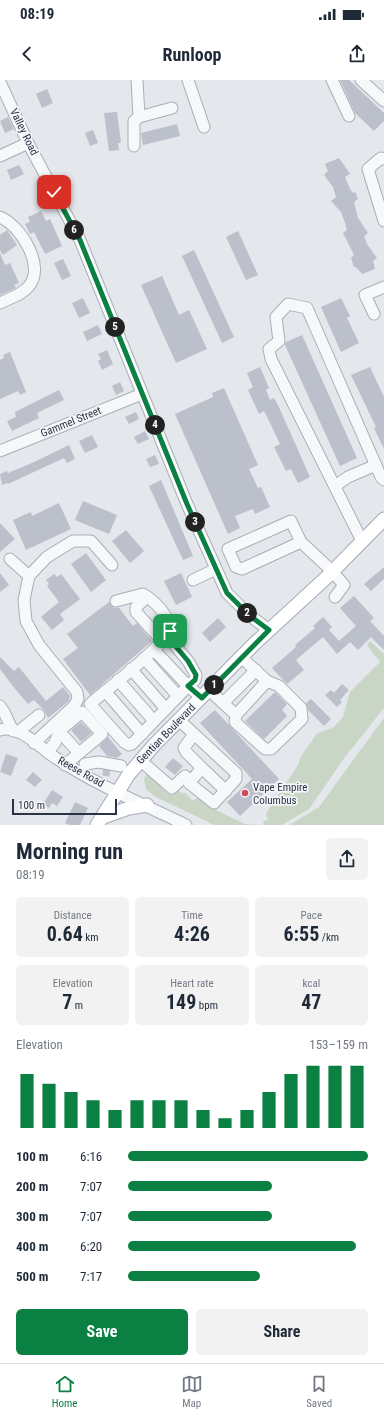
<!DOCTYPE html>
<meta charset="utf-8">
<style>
:root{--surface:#fff;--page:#f2f2f3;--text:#1f2937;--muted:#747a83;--line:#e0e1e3;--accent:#0b8043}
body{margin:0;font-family:"Roboto Condensed",sans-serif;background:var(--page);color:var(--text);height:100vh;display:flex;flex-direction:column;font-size:15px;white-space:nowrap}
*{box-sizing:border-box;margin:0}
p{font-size:13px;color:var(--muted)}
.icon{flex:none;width:22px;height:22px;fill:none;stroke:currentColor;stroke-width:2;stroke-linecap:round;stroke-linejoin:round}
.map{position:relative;height:745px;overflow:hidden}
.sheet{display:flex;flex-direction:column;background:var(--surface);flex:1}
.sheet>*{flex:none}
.scale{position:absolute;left:12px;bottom:10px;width:105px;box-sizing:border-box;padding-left:4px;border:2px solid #2b3445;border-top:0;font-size:11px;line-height:14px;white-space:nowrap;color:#2b3445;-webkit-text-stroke:3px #f4f6f9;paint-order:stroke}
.pin{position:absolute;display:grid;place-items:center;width:34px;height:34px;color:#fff;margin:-17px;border-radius:8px;box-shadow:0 2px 6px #0006}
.km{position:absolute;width:20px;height:20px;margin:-10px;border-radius:50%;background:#222;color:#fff;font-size:11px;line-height:20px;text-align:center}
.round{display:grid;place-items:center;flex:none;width:42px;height:42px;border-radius:6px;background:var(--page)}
.summary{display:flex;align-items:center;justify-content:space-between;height:68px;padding:0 16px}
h1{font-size:22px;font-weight:700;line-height:30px}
.metrics{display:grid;grid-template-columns:repeat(3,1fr);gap:6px;height:68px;padding:4px 16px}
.metrics div{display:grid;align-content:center;border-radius:6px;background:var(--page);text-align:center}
.metrics b{font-size:20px;font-weight:700}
.metrics small{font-size:11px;font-weight:400}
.metrics p{font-size:11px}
.chart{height:112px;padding:8px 16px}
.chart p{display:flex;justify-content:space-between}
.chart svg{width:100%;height:72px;margin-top:4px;stroke:var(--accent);stroke-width:6}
.cta{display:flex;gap:8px;margin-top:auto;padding:8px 16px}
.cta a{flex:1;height:46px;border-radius:6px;background:var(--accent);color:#fff;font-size:16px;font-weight:700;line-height:46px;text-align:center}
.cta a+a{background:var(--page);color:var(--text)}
ul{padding:0 16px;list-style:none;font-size:13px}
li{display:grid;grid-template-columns:64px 48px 1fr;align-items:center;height:30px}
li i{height:10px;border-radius:5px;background:var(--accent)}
.status{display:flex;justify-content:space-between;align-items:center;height:28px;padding:0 20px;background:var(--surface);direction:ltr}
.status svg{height:11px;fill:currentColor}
header{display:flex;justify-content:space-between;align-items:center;height:52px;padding:0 16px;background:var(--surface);font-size:18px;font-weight:700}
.dock{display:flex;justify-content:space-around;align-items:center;height:56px;border-top:1px solid var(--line);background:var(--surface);font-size:11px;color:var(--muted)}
.dock a{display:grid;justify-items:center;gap:2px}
.dock .on{color:var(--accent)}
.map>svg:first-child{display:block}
.green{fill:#c9d6c5}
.building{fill:#bbc0ca}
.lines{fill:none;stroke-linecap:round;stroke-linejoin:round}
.minor-tunnel{stroke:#bfc3cb;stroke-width:11;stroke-dasharray:11 5.5;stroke-linecap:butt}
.minor-casing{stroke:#a9aeb7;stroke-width:13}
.major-casing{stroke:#a3abb8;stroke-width:15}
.minor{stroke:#f7f8fa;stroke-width:11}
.major{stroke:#fff;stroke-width:13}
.route-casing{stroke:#fff;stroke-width:8}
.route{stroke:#0b8043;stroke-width:5}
.poi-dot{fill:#d1495b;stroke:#f4f6f9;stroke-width:1.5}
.labels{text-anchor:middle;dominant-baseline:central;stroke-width:3.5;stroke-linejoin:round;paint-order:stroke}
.street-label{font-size:11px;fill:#2b3445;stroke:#f4f6f9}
.poi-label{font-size:11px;fill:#2b3445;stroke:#f4f6f9;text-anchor:start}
</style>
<div class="status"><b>08:19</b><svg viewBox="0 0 49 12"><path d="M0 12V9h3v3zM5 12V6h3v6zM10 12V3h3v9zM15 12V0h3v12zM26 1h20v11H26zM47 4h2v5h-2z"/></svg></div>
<header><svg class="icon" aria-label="back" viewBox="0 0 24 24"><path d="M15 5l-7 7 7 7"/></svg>Runloop<svg class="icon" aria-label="share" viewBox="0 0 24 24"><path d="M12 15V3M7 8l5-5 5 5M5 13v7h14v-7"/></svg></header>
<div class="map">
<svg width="384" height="745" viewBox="0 0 384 745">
<rect width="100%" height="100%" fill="#e4e7ec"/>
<g class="green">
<path d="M370,561l14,13v54l-39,49 -36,52 -27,16h-18l-1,-3 5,-3 -2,-5 3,-5 29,-44c3,-13 13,-20 18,-31l18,-7 9,-10 7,-25 30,-30 -13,-17z"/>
<path d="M384,638v107h-95l30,-18z"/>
<path d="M147,694l21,20 8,-6 6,6 2,-2 9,9 5,-4 20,14 27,13 17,1h-48l-60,-29 -8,-7 -2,-10z"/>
</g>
<g class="building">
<path d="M340,0h9l35,33v8l-10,10 -19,-18z"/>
<path d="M47,9l6,14 -11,5 -6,-14z"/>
<path d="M117,32l4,31h-3l1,7 -10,1 -5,-38z"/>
<path d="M8,37l6,12 -9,4 -5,-12z"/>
<path d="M177,44l3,12 -37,9 -2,-12z"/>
<path d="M93,50l5,13 -8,3 -5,-13z"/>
<path d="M339,78l9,13 2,3 -5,3 5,12 3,4 2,-1 3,7 -4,3 4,16 10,15 -4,3 3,8 10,14 -4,3 2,8 -13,5 -6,-7h-2l-3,-9 3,-3 -11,-22 4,-3 -2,-7 -4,-11 -10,-11 5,-4 -3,-10 -9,-12 4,-4 -3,-7z"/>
<path d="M19,85l5,9 -13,6 -4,-10z"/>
<path d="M41,131l5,10 4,-2 12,27 -17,8 -11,-22 -4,2 -5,-10 5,-2 -2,-5z"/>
<path d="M7,150l10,15 -14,10 -3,-5v-15z"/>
<path d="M238,151l20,44 -12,5 -20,-43z"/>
<path d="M194,170l40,87 -12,6 -40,-87z"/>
<path d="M0,173l5,12 5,-2 9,20 -5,2 2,3 -16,7z"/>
<path d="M63,179l8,17 -9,4 -8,-17z"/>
<path d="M162,196l17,39 10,-5 18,39 -31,14 -35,-78z"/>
<path d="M83,218l7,15 -11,5 -7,-15z"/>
<path d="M341,218l9,18 -3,2 12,25 -18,9 -20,-45z"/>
<path d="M98,245l4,9 -15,7 -4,-9z"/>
<path d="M302,255l55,123 -17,8 -55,-121 1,-3z"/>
<path d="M107,270l6,14 -11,6 -4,-9 3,-2 -3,-5z"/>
<path d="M10,272l16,40 -6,3 -2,-4 -18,8v-39l4,-2 -1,-3z"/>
<path d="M260,287l9,21 -3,2 4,10 4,-2 4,7 32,72 -12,6 -7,-14 -5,2 -12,-24 6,-3 -9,-19 -7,-14 -5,3 -11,-24 5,-3 -6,-14z"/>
<path d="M370,287l14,30v52l-10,-21 2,-1 -25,-52z"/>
<path d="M120,302l4,9 -8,4 -4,-9z"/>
<path d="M224,308l34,77 -9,4 9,19 3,-1 9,20 -15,7 -2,-5 -18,7 5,12 -12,6 -53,-120 38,-17 -1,-4z"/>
<path d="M59,310l5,10 -27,13 2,5 -27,13 -5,-10 9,-4 -1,-5z"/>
<path d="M136,332l3,7 -10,5 -4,-7z"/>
<path d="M145,351l4,8 -11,5 -4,-7z"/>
<path d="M92,355l6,12 -13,6 -6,-12z"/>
<path d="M69,365l6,14 -8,4 -3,-5 -56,26 -1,-1 -5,2 -2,-11 7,-3 1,2 24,-10z"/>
<path d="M155,375l4,9 -9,3 -4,-8z"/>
<path d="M161,400l32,76 -10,4 -34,-74z"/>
<path d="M83,421l34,14 -8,19 -34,-14z"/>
<path d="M59,423l12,26 -45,21 -13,-30 18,-8 1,4z"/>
<path d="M0,443l15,16 -15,13z"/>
<path d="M126,450l18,21 -14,12 -18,-22z"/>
<path d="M86,473l20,27 -15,12 -20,-28z"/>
<path d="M384,487v12l-13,12 -7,-7z"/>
<path d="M0,493l9,12 -9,7z"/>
<path d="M181,493l11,24 -16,8 -12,-24z"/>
<path d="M54,494l3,3 4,-3 19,25 -20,15 4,6 -12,10 -11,-13 18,-15 -12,-16 2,-2 -3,-4z"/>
<path d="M354,516l20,22 -4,3 14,15v14l-13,-13 -13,13 -8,-8 -13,12 -14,-17 -27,23 8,10 -17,14 -15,-16 24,-21 -1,-2 20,-17 -2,-2 10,-9 9,10 -3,3 10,11 17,-15 -16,-18z"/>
<path d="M109,522l5,6h5l14,18 4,-3 15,18 -62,54 -27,-36 15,-11 -11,-14z"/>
<path d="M218,538l8,9 -16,15 -8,-9z"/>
<path d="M0,577l14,14 5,-4 27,34 17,-14 7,9 -1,5 -21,17 -4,-8 -10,-10 -6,4 -16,-19 -12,-16z"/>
<path d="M342,604l7,6 -9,10 2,2 -5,5 -12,-12 6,-5 3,3z"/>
<path d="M275,612l12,12 -5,6 5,6 -23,23 -19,-18z"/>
<path d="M311,619l20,20 -7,7 -16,-16 -2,-7z"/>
<path d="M215,630l64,69 -39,37 -13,-14 25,-23 -52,-56z"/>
<path d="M81,642l11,11 -11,9 -10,-12z"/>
<path d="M108,657l14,17 -5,4 -10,-2 -8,-10z"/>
<path d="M6,674l12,4 -7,18 -11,-4z"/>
<path d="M173,678l10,8 -8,9 -10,-8z"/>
<path d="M33,692l9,8 -7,7 -9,-7z"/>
<path d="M52,710l11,7 -6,9 -5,-3 -3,5 -6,-4z"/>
<path d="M75,722l13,6 -8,17h-10l-5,-2z"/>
</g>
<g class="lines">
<path class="minor-tunnel" d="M103,690l7,1"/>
<g class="minor-casing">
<g id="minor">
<path d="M137,0l2,37 33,-9"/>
<path d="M188,0l16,47"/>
<path d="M332,0l17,36"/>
<path d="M361,0l23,21"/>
<path d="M0,2l28,61 52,97 107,264 40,89 22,22 20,15"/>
<path d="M134,66v-25l5,-4"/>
<path d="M0,76l28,-13"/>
<path d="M384,79l-3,-1 -13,11 16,52"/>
<path d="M0,137c20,8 46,49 29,69 -7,9 -19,12 -29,17"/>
<path d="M374,234l-9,-19 19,-8"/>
<path d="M0,371l142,-57"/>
<path d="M335,406l13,-9 28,-12"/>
<path d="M362,461l-91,-182 -2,-10 10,-8 -3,-24 12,-13 19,4 74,169 3,3"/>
<path d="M301,462l-10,-21 -63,28 8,18 6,2 59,-27 31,29 12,14 -9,12"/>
<path d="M10,479l19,17"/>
<path d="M193,500l23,-11"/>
<path d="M147,517l-11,10v5l26,29"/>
<path d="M116,521l27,-7c12,7 22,19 28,32 -4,19 -64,63 -81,78l34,38 5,3 3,-1 56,-58 14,12"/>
<path d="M154,570l34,36 7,-6 1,-5 -8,-14 -21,-25"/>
<path d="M144,578l34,38"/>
<path d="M131,589l35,40"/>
<path d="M118,600l36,41"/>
<path d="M209,610l27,25 31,-34 -26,-24"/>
<path d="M105,611l37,43"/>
<path d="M223,623l33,-33"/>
<path d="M0,626l4,6 9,19"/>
<path d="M236,635l-1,7 30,27h6l31,-30 -1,-11 -22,-22 -12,-5"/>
<path d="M179,640l57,53v6l-22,24 -25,-20 13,-15 -16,-16 -2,-4 10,-14"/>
<path d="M0,650c20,-6 41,19 56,28 40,27 87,46 130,67"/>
<path d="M59,651l20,22"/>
<path d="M18,652l21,-17"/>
<path d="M34,663l40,-37 4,-7 -1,-7 -38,-47 -13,-24 -2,-21 5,-24 18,-19 26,-16h18l21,24"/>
<path d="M47,672l8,-9 4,-12 23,-19 20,22 -37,31"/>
<path d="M140,680l32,28 13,-12 4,5"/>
<path d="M85,684l14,-2 22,4"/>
<path d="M202,688l24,23"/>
</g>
</g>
<g class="major-casing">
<g id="major">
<path d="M101,738l28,-10 18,-3"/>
<path d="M97,745l32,-51 26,-30 98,-99 75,-69 56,-57"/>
</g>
</g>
<use href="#minor" class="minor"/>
<use href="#major" class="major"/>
</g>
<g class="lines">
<g class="route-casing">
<path id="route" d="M54,112l26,48 107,264 40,89 22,22 20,15 -67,68 -14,-12 7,-6 1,-5 -8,-14 -21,-25 3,-5"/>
</g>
<use href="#route" class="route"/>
</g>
<circle class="poi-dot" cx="245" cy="713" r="4"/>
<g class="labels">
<g class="street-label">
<text transform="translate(24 52) rotate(64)">Valley Road</text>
<text transform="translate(71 342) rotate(-22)">Gammel Street</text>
<text transform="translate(166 654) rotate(-46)">Gentian Boulevard</text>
<text transform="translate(81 692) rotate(29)">Reese Road</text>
</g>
<g class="poi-label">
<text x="253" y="707">Vape Empire<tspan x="253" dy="13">Columbus</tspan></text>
</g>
</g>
</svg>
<div class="scale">100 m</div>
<div class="pin" style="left:170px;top:551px;background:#1e9e55"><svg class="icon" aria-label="arrive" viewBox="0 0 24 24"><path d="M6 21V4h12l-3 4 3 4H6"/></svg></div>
<div class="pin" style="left:54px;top:112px;background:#d93025"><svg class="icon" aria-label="check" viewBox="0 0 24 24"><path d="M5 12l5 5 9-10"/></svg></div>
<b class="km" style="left:214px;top:605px">1</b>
<b class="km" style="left:247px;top:533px">2</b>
<b class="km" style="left:195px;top:442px">3</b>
<b class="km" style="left:155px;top:345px">4</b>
<b class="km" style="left:115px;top:247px">5</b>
<b class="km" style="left:74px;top:150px">6</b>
</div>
<section class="sheet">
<div class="summary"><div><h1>Morning run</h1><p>08:19</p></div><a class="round"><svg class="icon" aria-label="share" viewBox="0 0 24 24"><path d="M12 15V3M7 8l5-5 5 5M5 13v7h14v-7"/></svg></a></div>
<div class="metrics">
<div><p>Distance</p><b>0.64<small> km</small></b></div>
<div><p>Time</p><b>4:26</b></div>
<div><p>Pace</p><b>6:55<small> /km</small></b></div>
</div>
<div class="metrics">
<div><p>Elevation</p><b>7<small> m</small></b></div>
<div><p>Heart rate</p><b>149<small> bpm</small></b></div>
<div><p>kcal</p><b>47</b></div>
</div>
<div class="chart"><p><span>Elevation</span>153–159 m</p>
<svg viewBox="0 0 160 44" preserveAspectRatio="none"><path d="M5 44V11M15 44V17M25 44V22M35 44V27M45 44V33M55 44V27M65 44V27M75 44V27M85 44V33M95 44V38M105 44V33M115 44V22M125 44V11M135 44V6M145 44V6M155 44V6"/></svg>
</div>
<ul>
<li><b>100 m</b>6:16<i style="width:100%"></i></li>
<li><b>200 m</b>7:07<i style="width:60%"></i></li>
<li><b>300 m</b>7:07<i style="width:60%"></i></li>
<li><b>400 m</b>6:20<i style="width:95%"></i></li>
<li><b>500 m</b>7:17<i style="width:55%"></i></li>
</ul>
<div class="cta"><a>Save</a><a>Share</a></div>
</section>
<nav class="dock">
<a class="on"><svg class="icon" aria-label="home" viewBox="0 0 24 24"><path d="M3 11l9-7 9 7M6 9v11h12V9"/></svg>Home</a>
<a><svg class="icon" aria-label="map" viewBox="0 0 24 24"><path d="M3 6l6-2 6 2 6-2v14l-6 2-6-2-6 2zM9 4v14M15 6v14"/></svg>Map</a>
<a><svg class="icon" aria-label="saved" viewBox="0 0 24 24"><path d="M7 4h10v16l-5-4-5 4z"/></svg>Saved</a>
</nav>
